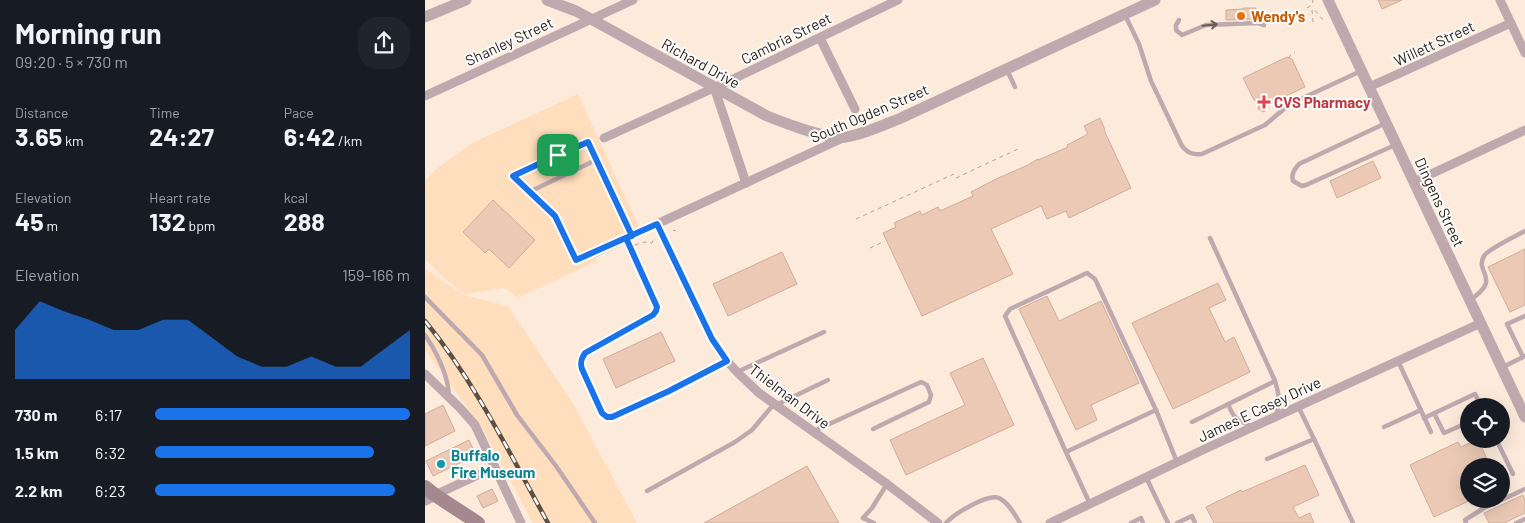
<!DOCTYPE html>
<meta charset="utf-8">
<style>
:root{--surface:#171b24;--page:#20242c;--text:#f1f3f6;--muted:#9ea1a6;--accent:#1a73e8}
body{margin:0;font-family:Barlow,sans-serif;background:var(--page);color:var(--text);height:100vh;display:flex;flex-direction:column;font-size:19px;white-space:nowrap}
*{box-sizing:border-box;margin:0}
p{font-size:16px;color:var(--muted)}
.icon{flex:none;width:28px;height:28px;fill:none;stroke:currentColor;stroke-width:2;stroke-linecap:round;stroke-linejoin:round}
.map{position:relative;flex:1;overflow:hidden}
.drawer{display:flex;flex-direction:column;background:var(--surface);width:425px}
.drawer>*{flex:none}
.buttons{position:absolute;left:1035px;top:398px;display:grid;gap:10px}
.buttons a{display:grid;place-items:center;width:50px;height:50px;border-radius:50%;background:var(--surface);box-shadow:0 5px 20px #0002;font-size:25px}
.pin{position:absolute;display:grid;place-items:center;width:42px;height:42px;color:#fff;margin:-21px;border-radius:10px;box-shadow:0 2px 8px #0006}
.round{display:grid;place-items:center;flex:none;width:52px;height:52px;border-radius:20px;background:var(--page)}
.summary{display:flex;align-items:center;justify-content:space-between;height:85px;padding:0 15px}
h1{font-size:28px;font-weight:700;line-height:38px}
.metrics{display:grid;grid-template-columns:repeat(3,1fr);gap:8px;height:85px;padding:5px 15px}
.metrics div{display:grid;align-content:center}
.metrics b{font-size:25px;font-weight:700}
.metrics small{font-size:14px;font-weight:400}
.metrics p{font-size:14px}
.chart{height:140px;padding:10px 15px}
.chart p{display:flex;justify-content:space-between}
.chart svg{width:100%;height:90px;margin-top:5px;fill:var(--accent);opacity:.7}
ul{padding:0 15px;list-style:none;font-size:16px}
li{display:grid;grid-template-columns:80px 60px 1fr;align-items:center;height:38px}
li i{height:12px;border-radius:6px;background:var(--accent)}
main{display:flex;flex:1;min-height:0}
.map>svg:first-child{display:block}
.built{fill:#ffdebd}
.building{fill:#ebc9b5;stroke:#cead9a}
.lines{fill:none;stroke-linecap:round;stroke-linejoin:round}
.path{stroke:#b3a497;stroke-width:1;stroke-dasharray:4 4;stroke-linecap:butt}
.service{stroke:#bda9ae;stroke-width:4.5}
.minor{stroke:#bda9ae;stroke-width:9}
.tertiary{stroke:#bda9ae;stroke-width:11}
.secondary{stroke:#a5878f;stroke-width:14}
.rail-casing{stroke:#5b5045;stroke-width:4.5}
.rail{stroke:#fbfbfb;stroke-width:2.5;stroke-dasharray:8;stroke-linecap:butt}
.oneway{stroke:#6b5d5a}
.route-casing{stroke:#fff;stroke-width:10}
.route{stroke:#1a73e8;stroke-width:6}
.food-dot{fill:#e8710a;stroke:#fbfbfb;stroke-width:2}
.health-dot{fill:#e0444e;stroke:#fbfbfb;stroke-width:2}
.culture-dot{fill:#0f9aa8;stroke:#fbfbfb;stroke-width:2}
.labels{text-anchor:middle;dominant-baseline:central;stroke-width:4;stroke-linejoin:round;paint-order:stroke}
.food-label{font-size:15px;font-weight:bold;fill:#c56008;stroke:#fbfbfb;text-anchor:start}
.street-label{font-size:15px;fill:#281f15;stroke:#fbfbfb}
.health-label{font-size:15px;font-weight:bold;fill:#be3a42;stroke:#fbfbfb;text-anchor:start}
.culture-label{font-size:15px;font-weight:bold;fill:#0d838f;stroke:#fbfbfb;text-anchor:start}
</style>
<main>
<section class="drawer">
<div class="summary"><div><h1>Morning run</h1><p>09:20 · 5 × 730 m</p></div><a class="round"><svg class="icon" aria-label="share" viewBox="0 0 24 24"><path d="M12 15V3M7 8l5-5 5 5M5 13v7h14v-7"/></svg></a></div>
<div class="metrics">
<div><p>Distance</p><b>3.65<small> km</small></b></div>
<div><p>Time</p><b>24:27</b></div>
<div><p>Pace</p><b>6:42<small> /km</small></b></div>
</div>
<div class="metrics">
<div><p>Elevation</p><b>45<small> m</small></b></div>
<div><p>Heart rate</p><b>132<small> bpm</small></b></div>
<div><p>kcal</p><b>288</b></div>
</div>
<div class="chart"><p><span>Elevation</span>159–166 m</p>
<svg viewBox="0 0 160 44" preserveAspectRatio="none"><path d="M0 44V20L10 6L20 11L30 15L40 20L50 20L60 15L70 15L80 24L90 33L100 38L110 38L120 33L130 38L140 38L150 29L160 20V44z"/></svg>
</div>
<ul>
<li><b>730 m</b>6:17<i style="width:100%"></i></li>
<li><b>1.5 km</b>6:32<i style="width:86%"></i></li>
<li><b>2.2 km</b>6:23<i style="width:94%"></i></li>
</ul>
</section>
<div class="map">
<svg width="1100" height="523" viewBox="0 0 1100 523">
<rect width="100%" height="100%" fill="#fcebdb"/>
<g class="built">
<path d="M153,94l61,133 -47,22 5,12 -80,37 -12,-10 -40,6 -20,-15 -20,-20v-78l10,-11 37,-27z"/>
<path d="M0,269l39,26 44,11 67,101 62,116h-104l-52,-97 -56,-76z"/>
</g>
<g class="building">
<path d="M953,0h24l-20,9z"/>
<path d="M818,8h13l1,11 -31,1v-10l17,-1z"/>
<path d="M862,57l5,2 13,28 -38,18 -3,7 -6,-3 2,-7 -6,-2 -11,-22z"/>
<path d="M675,118l5,12h-1l27,58 -62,30 -3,-7 -19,8 -6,-13 -50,23 22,45 -91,42 -39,-83 13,-6 -2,-4 26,-12 2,4 16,-8 2,4 33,-15 -2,-4 25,-13 32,-14 10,-6v1l30,-13 -1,-2 21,-11 -4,-8z"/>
<path d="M948,161l8,17 -44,20 -7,-17z"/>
<path d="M68,200l42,40 -26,28 -20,-19 -4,4 -22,-21z"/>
<path d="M1100,249v56l-15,7 -22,-45z"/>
<path d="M357,252l15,32 -69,32 -15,-32z"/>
<path d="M793,283l8,17 -17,8 16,34 9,-5 16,35 -77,37 -41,-86z"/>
<path d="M622,296l12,25 42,-20 38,82 -48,22 6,15 -21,10 -57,-121z"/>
<path d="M236,332l14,29 -59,27 -13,-29z"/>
<path d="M558,358l31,67 -108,50 -16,-35 75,-35 -15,-32z"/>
<path d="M18,405l12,26 -30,15v-32z"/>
<path d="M1053,439l12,27h-21v35l-35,16 -24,-52 48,-23 3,5z"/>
<path d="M44,440l7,15 -43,21 -7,-15z"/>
<path d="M880,465l14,30 -26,12 6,11 11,-5 4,10h-100l-8,-16 35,-17 1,2z"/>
<path d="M382,466l32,57h-135z"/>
<path d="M67,489l6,12 -15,7 -6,-12z"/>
<path d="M1098,495l2,5v13l-21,10h-15l-5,-10z"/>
</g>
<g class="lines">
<g class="path">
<path d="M882,8l5,-3 1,-5"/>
<path d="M888,22l-1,-12 2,-1 8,10 2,-1"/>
<path d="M864,58l2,-4 4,-2"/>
<path d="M441,118l1,2"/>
<path d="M531,178l64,-30"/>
<path d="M431,219l98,-45"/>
<path d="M248,230l3,1"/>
<path d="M210,245l9,-3 8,1 1,-3"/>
<path d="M445,248l15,-7"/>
</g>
<g class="service">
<path d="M700,15l14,29 12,37 31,65c6,7 10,9 20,8l63,-29 25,-21 71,-33"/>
<path d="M754,20l-3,5v5l6,5 24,-10 52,-2 6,2"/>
<path d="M582,70l8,17"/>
<path d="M961,123l-87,41c-5,6 -8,10 -6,17l9,5 4,-1 89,-40"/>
<path d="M104,192l67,-32"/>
<path d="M201,238l31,69 -1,4 -3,4 -68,38c-4,6 -5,10 -3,16l20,44c6,4 9,4 16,2l92,-44 17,-10"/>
<path d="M169,253l-18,7 -21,-44 -42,-40 75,-35 44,94"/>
<path d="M0,297l57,58 35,60 39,51 39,57"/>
<path d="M1045,300c33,-22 4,-27 14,-44 4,-7 32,-20 41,-25"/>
<path d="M0,335c12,18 23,39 24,61"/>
<path d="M1098,357l-16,-33 18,-8"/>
<path d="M973,361l33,71"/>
<path d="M1078,367l22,-11"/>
<path d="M312,372l87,-40"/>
<path d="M850,381c4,14 6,20 1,34"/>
<path d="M803,404c6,15 9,16 23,22"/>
<path d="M351,405l52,-25"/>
<path d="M1009,413l10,20 25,-11"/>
<path d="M999,418l51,-24 6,12"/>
<path d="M767,422l83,-41 -65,-143"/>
<path d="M959,427l37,-17"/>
<path d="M389,431l107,-49 6,3 4,10 -2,7 -56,27"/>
<path d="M889,439l39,84"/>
<path d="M1071,439l17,35"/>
<path d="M641,452l-61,-136 5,-7 77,-36 8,6 61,131"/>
<path d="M842,459l47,-20 -16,-33"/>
<path d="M721,477l22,46"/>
<path d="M222,491l88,-49 17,-12 22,-26"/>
<path d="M665,504l-24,-52 90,-42 21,52"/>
<path d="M438,518l9,-10 15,-24"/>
<path d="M438,518l11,5"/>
<path d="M521,523c8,-9 42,-30 53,-25 10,5 16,17 21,25"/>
<path d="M706,523l10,-5 2,5"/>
<path d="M752,523l15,-7 3,7"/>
<path d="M1041,523l-1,-3 19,-12 41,-19"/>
<path d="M1091,523l9,-4"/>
</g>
<g class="minor">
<path d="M1075,0l25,53"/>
<path d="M395,38l35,71"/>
<path d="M289,87l32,96"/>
<path d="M944,87l142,-64"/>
<path d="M0,96l208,-96"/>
<path d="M179,138l125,-57 169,-81"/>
<path d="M989,182l111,-52"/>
<path d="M232,224l55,115 14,21 11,12 22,21 128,91 51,39"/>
<path d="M169,253l251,-116"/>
<path d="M0,374l35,34 15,17 46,98"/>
<path d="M10,495l60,-28"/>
<path d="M625,523l159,-76 272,-124"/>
</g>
<g class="tertiary">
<path d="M122,0l29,11 15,8 176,97c20,8 58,23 79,21 16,-2 40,-13 55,-19l254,-118"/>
<path d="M903,0l197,417"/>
<path d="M0,17l41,-17"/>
<path d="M0,500l10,-5"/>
</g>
<path class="secondary" d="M0,487l10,8 43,28"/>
<g class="rail-casing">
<path id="rail" d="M0,321c50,61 85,133 123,202"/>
</g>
<use href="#rail" class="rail"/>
</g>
<defs><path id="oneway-shaft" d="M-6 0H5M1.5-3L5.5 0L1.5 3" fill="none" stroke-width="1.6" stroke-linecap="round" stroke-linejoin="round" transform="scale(1.25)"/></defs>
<use class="oneway" href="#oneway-shaft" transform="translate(785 25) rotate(-6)"/>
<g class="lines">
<g class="route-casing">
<path id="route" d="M133,155l30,-13 44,94 -6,2 31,69 -1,4 -3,4 -68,38c-4,6 -5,10 -3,16l20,44 5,4h5l57,-26 58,-30 -15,-22 -55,-115c-27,12 -54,24 -81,36l-21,-44 -42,-40 45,-21"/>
</g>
<use href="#route" class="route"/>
</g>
<circle class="food-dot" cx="816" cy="16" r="5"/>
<path class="health-dot" d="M836.5 94.5h5v5h5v5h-5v5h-5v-5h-5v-5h5z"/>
<circle class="culture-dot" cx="16" cy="464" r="5"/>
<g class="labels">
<g class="food-label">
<text x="826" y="16">Wendy's</text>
</g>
<g class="street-label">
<text transform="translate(361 38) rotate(-26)">Cambria Street</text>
<text transform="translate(84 41) rotate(-25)">Shanley Street</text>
<text transform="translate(1009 43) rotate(-25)">Willett Street</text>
<text transform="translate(276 63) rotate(29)">Richard Drive</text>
<text transform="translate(444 113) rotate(-23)">South Ogden Street</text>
<text transform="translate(1015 202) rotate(65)">Dingens Street</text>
<text transform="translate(365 396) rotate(37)">Thielman Drive</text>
<text transform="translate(834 409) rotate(-25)">James E Casey Drive</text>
</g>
<g class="health-label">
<text x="849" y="102">CVS Pharmacy</text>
</g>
<g class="culture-label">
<text x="26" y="455">Buffalo<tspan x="26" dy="17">Fire Museum</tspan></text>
</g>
</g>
</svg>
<div class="buttons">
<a><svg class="icon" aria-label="locate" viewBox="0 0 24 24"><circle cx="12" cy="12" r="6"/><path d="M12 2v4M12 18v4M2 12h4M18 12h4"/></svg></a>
<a><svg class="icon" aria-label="layers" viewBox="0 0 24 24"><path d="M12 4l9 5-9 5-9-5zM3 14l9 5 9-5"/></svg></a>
</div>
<div class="pin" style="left:133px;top:155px;background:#1e9e55"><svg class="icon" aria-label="arrive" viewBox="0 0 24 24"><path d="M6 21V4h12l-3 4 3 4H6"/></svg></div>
</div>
</main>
